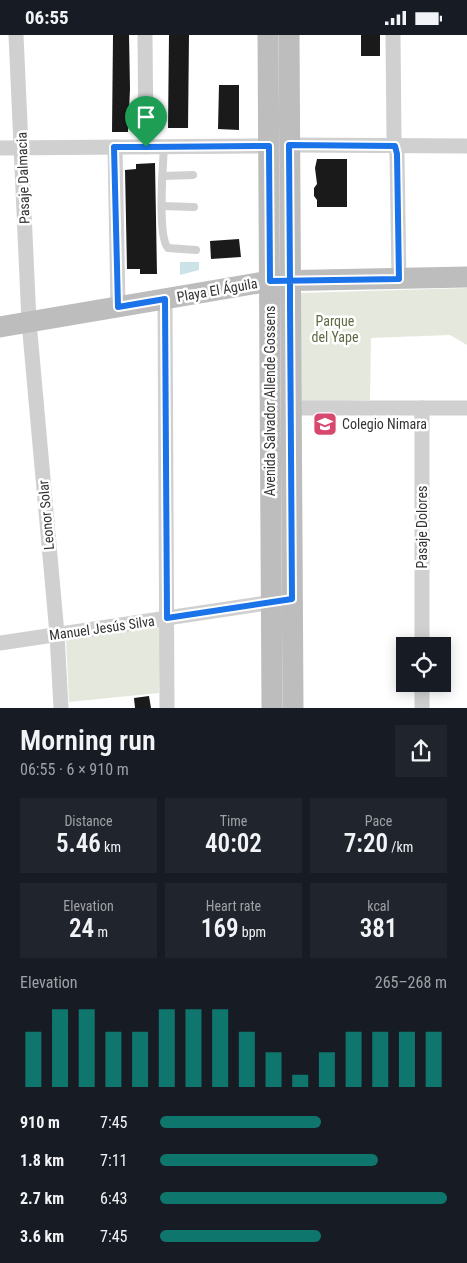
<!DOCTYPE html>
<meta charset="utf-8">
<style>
:root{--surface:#171b24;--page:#20242c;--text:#f1f3f6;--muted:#9ea1a6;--accent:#0f766e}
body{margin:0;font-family:"Roboto Condensed",sans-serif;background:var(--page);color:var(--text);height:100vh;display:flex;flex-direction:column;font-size:19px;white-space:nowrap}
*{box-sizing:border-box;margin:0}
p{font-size:16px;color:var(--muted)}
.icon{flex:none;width:28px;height:28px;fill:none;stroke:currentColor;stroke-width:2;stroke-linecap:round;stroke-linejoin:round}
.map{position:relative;height:673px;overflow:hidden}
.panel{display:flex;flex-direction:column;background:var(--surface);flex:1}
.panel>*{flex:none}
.fabs{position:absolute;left:396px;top:602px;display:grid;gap:10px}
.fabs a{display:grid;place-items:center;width:55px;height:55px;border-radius:0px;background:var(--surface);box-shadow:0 2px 12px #0003;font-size:25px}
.pin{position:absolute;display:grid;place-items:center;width:42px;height:42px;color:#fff;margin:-51px -21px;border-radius:50% 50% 50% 0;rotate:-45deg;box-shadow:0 0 5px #0007}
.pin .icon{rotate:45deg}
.round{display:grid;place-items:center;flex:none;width:52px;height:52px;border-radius:0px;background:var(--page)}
.overview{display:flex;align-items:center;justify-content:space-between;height:85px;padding:0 20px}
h1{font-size:28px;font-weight:600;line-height:38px}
.stats{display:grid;grid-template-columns:repeat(3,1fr);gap:8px;height:85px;padding:5px 20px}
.stats div{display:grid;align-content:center;border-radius:0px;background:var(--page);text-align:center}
.stats b{font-size:25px;font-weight:600}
.stats small{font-size:14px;font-weight:400}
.stats p{font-size:14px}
.chart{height:140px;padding:10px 20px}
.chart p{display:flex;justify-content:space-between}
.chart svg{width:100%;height:90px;margin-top:5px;stroke:var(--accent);stroke-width:6}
ul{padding:0 20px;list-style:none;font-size:16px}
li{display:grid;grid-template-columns:80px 60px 1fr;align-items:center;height:38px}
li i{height:12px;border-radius:6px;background:var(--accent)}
.status{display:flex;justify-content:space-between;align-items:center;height:35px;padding:0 25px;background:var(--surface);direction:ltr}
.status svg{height:14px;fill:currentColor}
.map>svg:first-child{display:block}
.green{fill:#e5e9dd}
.water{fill:#cbe2e7}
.building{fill:#1a1a1a}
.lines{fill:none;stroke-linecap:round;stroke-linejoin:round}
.lane{stroke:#d0d0d0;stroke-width:8}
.street{stroke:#d0d0d0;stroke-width:15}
.secondary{stroke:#bdbdbd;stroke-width:21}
.route-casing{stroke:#fff;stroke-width:10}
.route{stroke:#1a73e8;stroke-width:6}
.labels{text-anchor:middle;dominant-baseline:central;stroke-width:5;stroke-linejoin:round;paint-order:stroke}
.street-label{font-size:14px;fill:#333;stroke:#fff}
.park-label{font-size:14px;fill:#5e6b43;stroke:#fff}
.poi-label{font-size:14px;fill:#333;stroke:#fff;text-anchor:start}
</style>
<div class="status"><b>06:55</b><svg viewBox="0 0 49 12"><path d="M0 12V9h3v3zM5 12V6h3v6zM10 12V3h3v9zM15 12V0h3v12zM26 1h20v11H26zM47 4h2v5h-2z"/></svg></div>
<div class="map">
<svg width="467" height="673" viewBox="0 0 467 673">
<rect width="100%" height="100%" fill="#fff"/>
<g class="green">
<path d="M467,253v57l-17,-10 -79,3 -1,62 -73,3 1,-110z"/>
<path d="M161,590l-2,68 -90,9 -3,-63z"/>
</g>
<path class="water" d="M180,227h19v8l-19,5z"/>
<g class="building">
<path d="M113,0h16l1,54 -2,43h-16z"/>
<path d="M169,0h20l-1,93h-20z"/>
<rect x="361" y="0" width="19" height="21"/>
<path d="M219,50h20v45l-21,-1z"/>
<path d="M317,124h30v48h-30v-7l-3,-4v-8l3,-4 -2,-16z"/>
<path d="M155,128l2,111h-17v-5h-13l-2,-99 11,-1v-5z"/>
<path d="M239,204l2,18 -30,2 -1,-18z"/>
<path d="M149,661l2,12h-16l-1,-10z"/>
</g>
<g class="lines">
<g class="lane">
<path d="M164,112c-1,19 -7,89 4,101l28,2"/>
<path d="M163,141l30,-1"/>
<path d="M162,171l32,1"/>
</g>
<g class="street">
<path d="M16,0l13,287 28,312 4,74"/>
<path d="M145,0l1,112"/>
<path d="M393,0l1,102 3,17 2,125"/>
<path d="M289,110l178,1"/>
<path d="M115,112l3,160"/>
<path d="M0,113l269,-2"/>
<path d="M165,264l2,409"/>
<path d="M291,373h176"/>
<path d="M0,608l280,-42"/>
<path d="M422,611v-238"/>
<path d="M422,673v-24"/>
</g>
<g class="secondary">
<path d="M268,0l4,673"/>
<path d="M289,0l4,673"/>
<path d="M0,292l270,-46 197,-4"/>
</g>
</g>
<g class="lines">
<g class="route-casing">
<path id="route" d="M146,112h-32l4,160 47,-8 2,319 125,-19 -2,-295v-23l-1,-136 106,1 2,8 2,125 -129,2 -1,-135 -123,1"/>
</g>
<use href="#route" class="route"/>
</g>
<defs>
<g id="school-square" transform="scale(1.25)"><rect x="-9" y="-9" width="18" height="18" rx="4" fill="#d7486e" stroke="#fff"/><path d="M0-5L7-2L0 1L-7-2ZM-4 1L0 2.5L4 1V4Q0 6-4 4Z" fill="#fff"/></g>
</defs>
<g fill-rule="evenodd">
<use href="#school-square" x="325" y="389"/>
</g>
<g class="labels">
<g class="street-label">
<text transform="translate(23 143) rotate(-92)">Pasaje Dalmacia</text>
<text transform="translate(217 255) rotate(-10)">Playa El Águila</text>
<text transform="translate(270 366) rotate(-90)">Avenida Salvador Allende Gossens</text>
<text transform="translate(46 480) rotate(-95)">Leonor Solar</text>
<text transform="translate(422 492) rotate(-90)">Pasaje Dolores</text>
<text transform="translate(102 593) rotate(-8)">Manuel Jesús Silva</text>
</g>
<g class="park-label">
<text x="335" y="286">Parque<tspan x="335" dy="16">del Yape</tspan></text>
</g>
<g class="poi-label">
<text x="342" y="389">Colegio Nimara</text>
</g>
</g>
</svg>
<div class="fabs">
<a><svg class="icon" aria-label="locate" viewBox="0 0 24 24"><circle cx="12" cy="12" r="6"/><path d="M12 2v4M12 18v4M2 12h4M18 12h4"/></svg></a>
</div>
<div class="pin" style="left:146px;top:112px;background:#1e9e55"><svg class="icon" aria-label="arrive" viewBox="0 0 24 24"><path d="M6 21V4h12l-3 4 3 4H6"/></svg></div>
</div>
<section class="panel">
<div class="overview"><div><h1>Morning run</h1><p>06:55 · 6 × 910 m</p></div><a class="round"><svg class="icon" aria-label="share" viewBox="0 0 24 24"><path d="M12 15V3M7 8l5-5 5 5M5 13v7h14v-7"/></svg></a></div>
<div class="stats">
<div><p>Distance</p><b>5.46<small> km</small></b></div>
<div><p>Time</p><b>40:02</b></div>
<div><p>Pace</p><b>7:20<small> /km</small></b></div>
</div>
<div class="stats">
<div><p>Elevation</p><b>24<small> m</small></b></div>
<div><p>Heart rate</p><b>169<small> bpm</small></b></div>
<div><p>kcal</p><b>381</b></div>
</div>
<div class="chart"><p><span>Elevation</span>265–268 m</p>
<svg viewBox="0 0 160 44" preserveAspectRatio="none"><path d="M5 44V17M15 44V6M25 44V6M35 44V17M45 44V17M55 44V6M65 44V6M75 44V6M85 44V17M95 44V27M105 44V38M115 44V27M125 44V17M135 44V17M145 44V17M155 44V17"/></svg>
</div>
<ul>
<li><b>910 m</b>7:45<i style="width:56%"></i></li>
<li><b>1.8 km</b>7:11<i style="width:76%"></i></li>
<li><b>2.7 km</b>6:43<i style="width:100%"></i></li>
<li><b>3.6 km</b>7:45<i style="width:56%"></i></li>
</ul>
</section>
